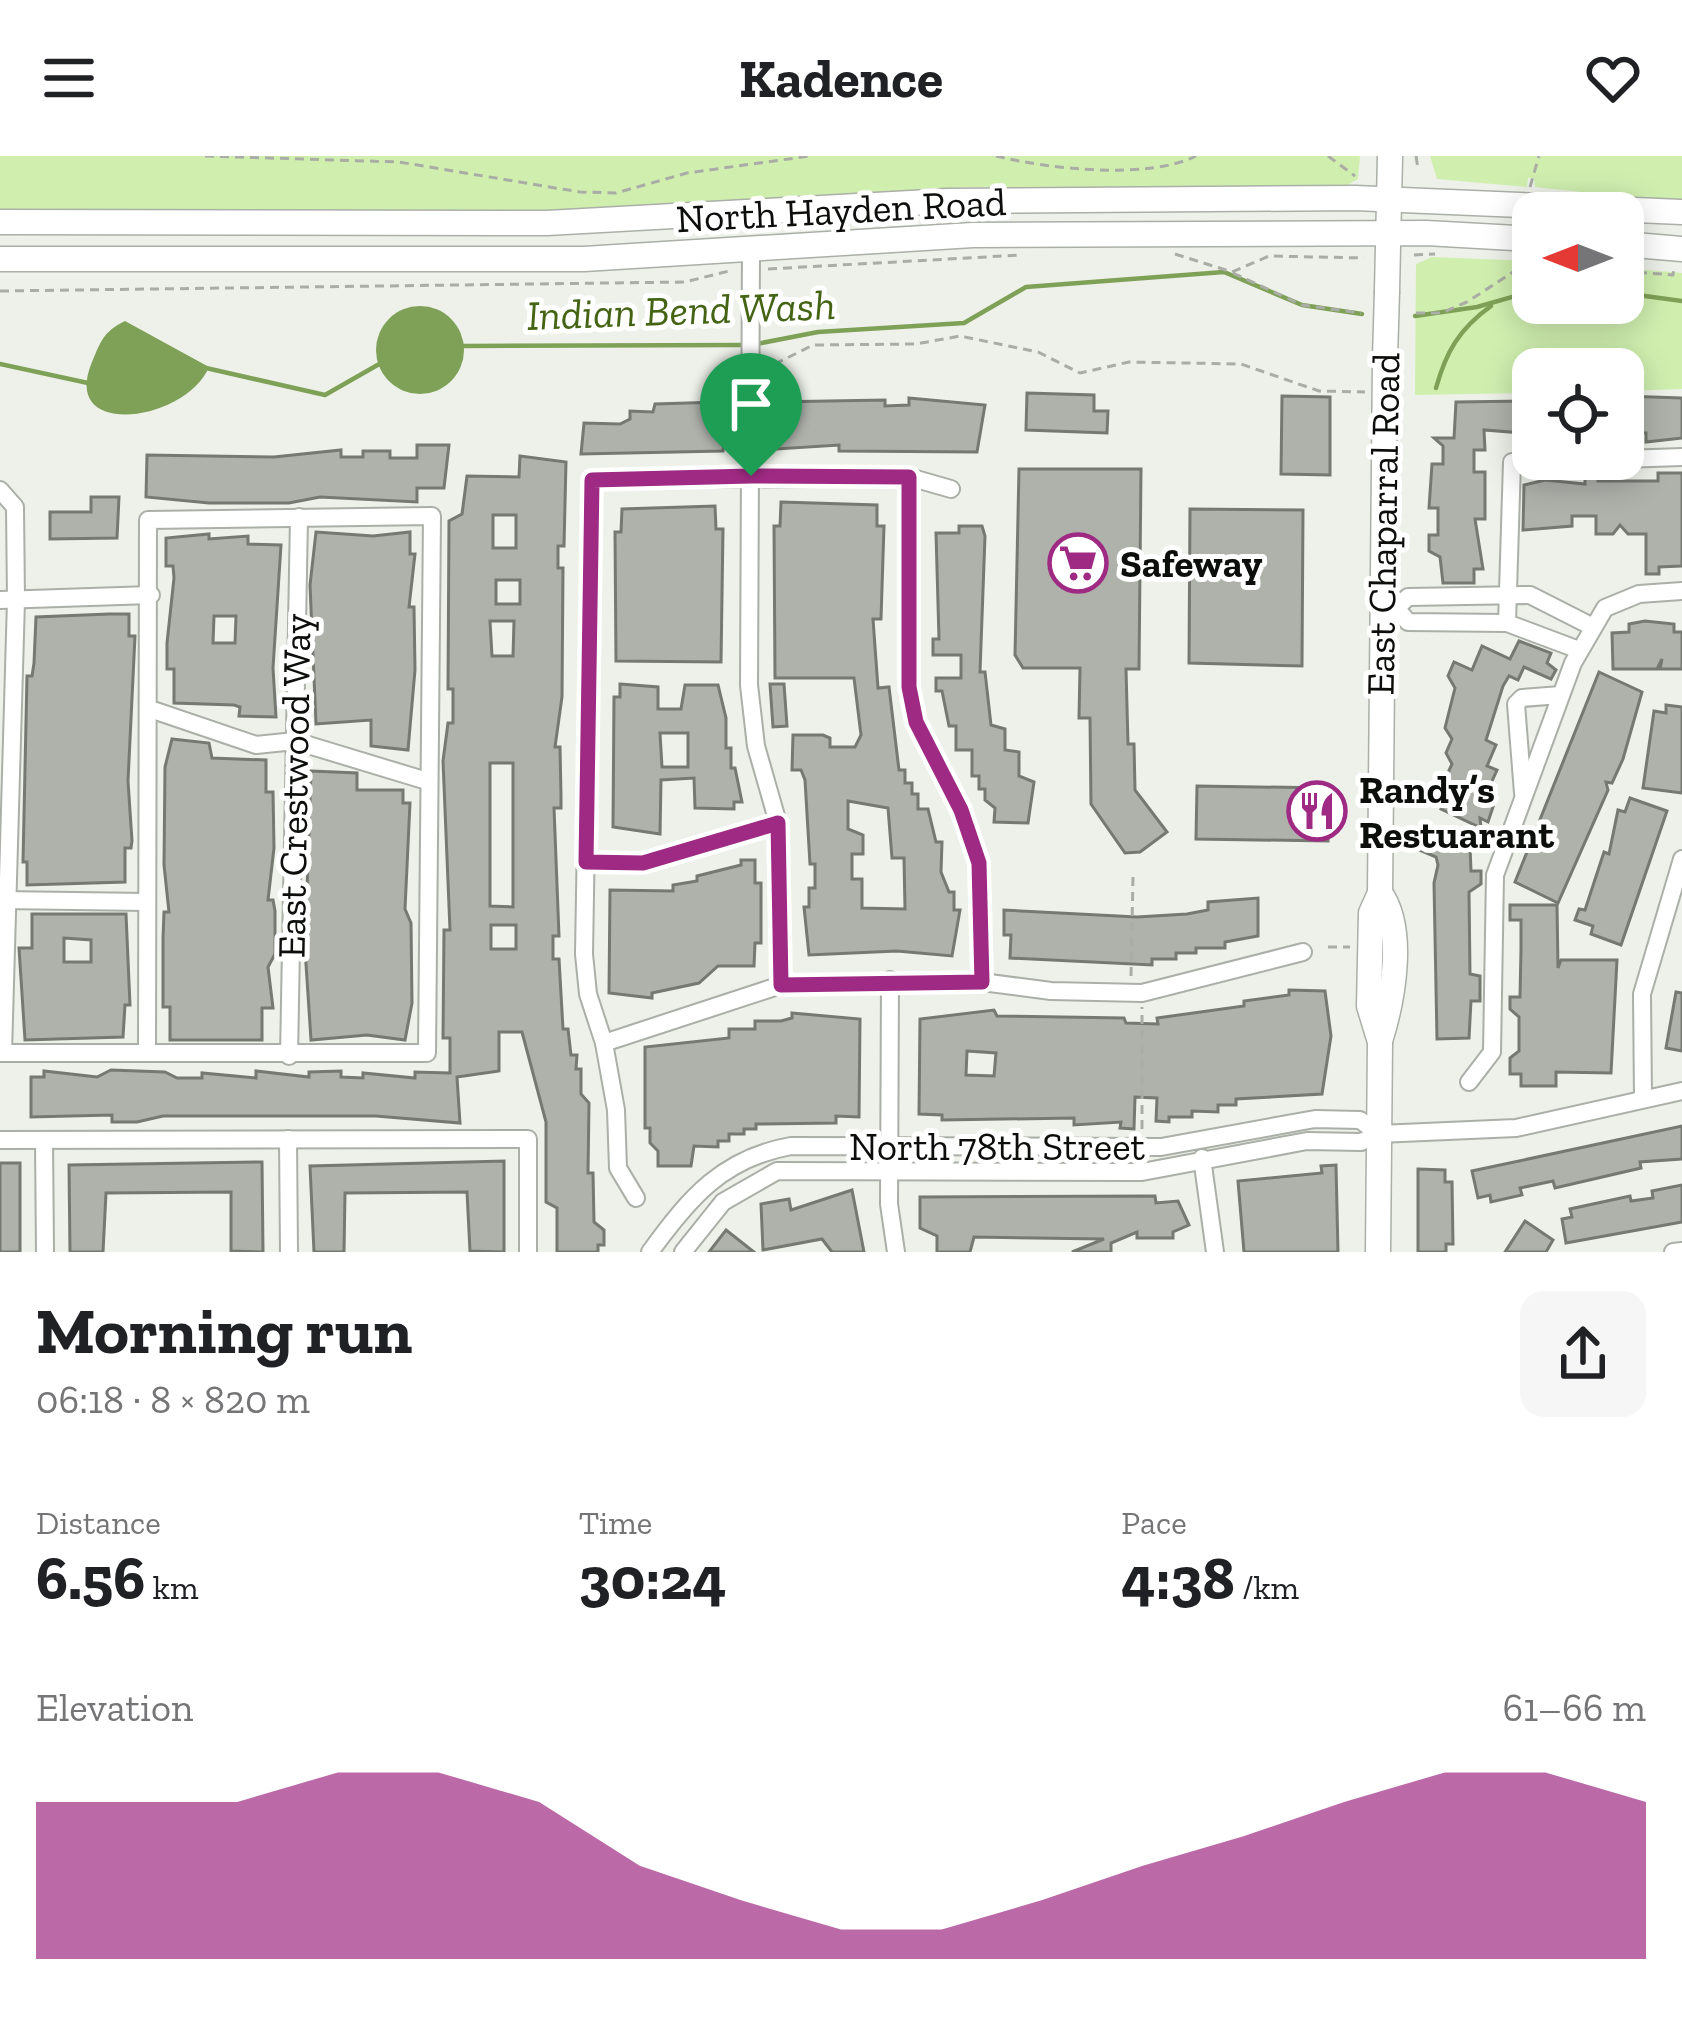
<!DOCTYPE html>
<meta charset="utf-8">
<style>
:root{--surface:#fff;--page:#f6f6f6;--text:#202124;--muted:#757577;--accent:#9f2a83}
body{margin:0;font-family:"Zilla Slab",serif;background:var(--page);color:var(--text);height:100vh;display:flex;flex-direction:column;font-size:45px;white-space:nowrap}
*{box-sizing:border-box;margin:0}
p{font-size:39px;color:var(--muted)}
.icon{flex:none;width:66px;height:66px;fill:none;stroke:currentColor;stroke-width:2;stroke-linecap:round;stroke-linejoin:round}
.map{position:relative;height:1096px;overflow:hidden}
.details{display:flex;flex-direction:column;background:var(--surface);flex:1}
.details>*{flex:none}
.needle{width:78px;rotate:270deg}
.controls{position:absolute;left:1512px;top:36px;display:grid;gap:24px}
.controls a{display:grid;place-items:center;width:132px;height:132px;border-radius:24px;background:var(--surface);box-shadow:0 6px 30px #0003;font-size:60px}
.pin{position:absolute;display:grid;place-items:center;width:102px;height:102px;color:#fff;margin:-123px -51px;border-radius:50% 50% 50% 0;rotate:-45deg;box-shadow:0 0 12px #0007}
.pin .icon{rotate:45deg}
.round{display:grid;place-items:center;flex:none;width:126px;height:126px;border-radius:24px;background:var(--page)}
.headline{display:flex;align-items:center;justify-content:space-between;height:204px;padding:0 36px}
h1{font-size:66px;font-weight:700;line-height:90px}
.metrics{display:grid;grid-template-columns:repeat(3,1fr);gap:18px;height:204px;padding:12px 36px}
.metrics div{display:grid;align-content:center}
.metrics b{font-size:60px;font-weight:700}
.metrics small{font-size:33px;font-weight:400}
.metrics p{font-size:33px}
.chart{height:336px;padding:24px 36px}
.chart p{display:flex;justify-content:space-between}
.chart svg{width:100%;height:216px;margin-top:12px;fill:var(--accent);opacity:.7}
header{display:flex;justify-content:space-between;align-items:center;height:156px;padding:0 36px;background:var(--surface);font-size:54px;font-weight:700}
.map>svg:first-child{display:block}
.green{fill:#d0efaf}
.water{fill:#7fa157}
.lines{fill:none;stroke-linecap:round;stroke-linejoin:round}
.stream{stroke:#7fa157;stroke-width:4.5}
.building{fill:#aeb2ab;stroke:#757972;stroke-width:3;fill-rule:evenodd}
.street-casing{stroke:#aaafa7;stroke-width:20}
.secondary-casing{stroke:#aaafa7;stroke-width:27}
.path{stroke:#a9ada6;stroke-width:3;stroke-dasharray:9 6;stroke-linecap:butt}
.street{stroke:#fff;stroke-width:16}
.secondary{stroke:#fff;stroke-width:24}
.secondary-bridge-casing{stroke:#aaafa7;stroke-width:27;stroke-linecap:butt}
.secondary-bridge{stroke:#fff;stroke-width:24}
.route-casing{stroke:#fff;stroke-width:24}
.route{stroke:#9f2a83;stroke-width:15}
.labels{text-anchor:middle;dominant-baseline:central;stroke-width:10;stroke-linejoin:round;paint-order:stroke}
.street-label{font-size:39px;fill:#0c0e0b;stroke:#fff}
.poi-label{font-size:39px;font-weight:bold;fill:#0c0e0b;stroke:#fff;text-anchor:start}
.water-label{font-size:42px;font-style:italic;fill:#446313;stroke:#fff}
</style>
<header><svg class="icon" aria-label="menu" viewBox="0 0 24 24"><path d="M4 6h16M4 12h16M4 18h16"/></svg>Kadence<svg class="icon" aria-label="heart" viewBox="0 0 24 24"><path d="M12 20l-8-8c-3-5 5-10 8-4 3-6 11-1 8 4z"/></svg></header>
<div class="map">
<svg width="1682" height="1096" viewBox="0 0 1682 1096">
<rect width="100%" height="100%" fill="#edf1e9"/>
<g class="green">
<path d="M0,0h1360l-2,23 -14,8h-375l-401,24 -568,-1z"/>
<path d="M1430,0h252v47l-147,-16 -1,-9h-6l-1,9 -90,-8z"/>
<path d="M1432,101l101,4v42h90v-35l59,5v116l-59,2v-22h-90v24l-118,2 1,-131z"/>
</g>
<g class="water">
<circle cx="420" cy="194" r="44"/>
<path d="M125,165l84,46c-23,55 -150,73 -117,-5 9,-21 11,-30 33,-41z"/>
</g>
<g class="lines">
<g class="stream">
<path d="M1623,137l59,8"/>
<path d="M1415,160l62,-9 56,-16"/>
<path d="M756,188l62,-12 146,-9 62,-36 198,-15 78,33 60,9"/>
<path d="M462,190l283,-1"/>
<path d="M0,208l88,19"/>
<path d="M206,212l119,27 56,-32"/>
<path d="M1436,232c10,-36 23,-59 55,-82"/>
</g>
</g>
<g class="building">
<path d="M1027,237l67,2v16h14l-1,22 -81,-3z"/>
<path d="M1282,240l48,1v78l-49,-1z"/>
<path d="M1623,240l59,2v40l-36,4v-9h-23z"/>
<path d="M909,242l76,7 -8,47 -138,-1v-6l-62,4 -5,-47 113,-2v6l24,-1z"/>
<path d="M1533,245v42h-11v-10l-38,-3 1,20h-11v22h11v47h-10l8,50h-9v14h-31l-3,-26 -11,-6v-16h9v-27h-9l3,-44h11v-18l-9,-8h20l2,-36z"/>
<path d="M720,246l10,2 -7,47 -142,3 3,-31 36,1 10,-5v-8l23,1 2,-8z"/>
<path d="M417,289h32l-5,43h-27v14l-97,-5 -31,6h-80l-63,-6 1,-42 127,2 67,-7v7h22v-6h27v7h27z"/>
<path d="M520,300l46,6 -2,84h-6v22h5l-1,129 -7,50h5l1,48v13h-7l5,128h-6v23h6l4,70h5l3,26h6l-1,14h5v25l8,9 -1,70h5l1,49 10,8v15h-6v7h-41v-44l-11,-6v-80l-24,-90h-23v39l-42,6 3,46 -84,-7h-213l-26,6h-25v-7l-81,2v-40h13v-6l53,6 14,-7 54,2 12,6h25v-5l54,5v-7l53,6v-5l32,-1v6l22,1v-5l52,5v-6l35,1v-35h-7l1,-108h6l-7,-169 5,-38h5v-34h-5l1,-168 13,-7 5,-38 52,1zM493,359h23v33h-23zM496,424h24v24h-24zM490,465h24l-1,35h-21zM490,607h23v144l-23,-1zM491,769h25v24h-25z"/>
<path d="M1019,313h122l-2,200h-13l2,75h6l1,46 32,42 -27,20 -15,1 -34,-49 -1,-86h-11l1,-50h-57l-8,-13z"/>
<path d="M1585,317h13v8h60v-8h24v93l-23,1v7h-13v-40h-18l-8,-9 -7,9h-17v-18h-24v10l-49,4 1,-45 21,-5 40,4z"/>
<path d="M91,341h28l-2,41 -67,1v-27h41z"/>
<path d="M781,346l96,3v21h7l-3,93h-8l5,69 11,-1 10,83h6v13h7v11h6v15h10l8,33h6l-1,30 8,20h5v18h6l-8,46 -55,-5 -88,4 -5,-48h5v-19h6v-24h-5l-5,-84 -4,-10h-9l1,-35h30l7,3v9h25l6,-12 -7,-57h-79l-1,-152h6zM848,645l40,7 4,50h12l1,51 -43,-1v-29h-10v-25h11v-19l-15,-6z"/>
<path d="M715,350l1,23h7l-2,133 -105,-1 -1,-129h6l1,-23z"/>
<path d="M1190,353l113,1 -1,156 -113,-3z"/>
<path d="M959,370h23l3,10 -5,136h5l6,53 14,4v21l14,2v24l15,6 -6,41 -34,-1 1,-14 -10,-8v-11h-6v-13h-7v-26h-16v-24h-7l-7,-35h-6v-13h25v-23h-28v-16h6l-3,-106h23z"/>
<path d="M316,376l57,4 37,-4v22h5l-6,53h5l1,63 -7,80 -37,-4v-26l-55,4 -6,-139z"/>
<path d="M209,378v5l39,-3v8l33,1 -8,123 3,49 -37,-1 1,-9 -6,-2 -60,-2v-34h-7v-26l7,-65 -1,-12h-7v-28zM214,460h22l-1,27h-22z"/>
<path d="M109,458h20v22h6l-7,145 4,60 -1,7h-6v34l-98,3v-23h-4l4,-186h5l2,-13 2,-46z"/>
<path d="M1645,465l29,3v8h8v37h-22l2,-10 -5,10h-44l-1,-36 17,-1v-8z"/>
<path d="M1519,485l32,12 -4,10 9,7 -5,9 -27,-12 -6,13 -9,-4 -6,10 -17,54 10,5 -9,21 10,4 -9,20 9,5 -9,27 -8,-4 1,10 -40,-19 10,-22 -5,-10 6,-13 -6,-11 6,-14 -7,-11 10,-40 -7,-12 6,-14 18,8 10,-24 28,13z"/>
<path d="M1599,516l43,20 -19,67 -11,24 -6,-1 2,8 -50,113 -43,-21z"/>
<path d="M620,528l38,3v22h23l4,-24h33l8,33v30h5v20h4l7,34h-8v7l-39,-1 -1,-30 -33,2 -1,54 -47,-7 1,-130h6zM660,577h28v34h-26z"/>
<path d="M770,528h14l3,42 -14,1z"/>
<path d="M1666,549l16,2v86l-39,-5 11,-77 12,2z"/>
<path d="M172,583l37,4 3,15 54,2v32h7l1,56 -6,52h5l2,11v43l-7,13 5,41h-11v32h-92v-33h-7v-69l1,-26h5l-5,-47 1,-98z"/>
<path d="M311,615l46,2v17h46v13h7l-5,106 6,14 1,80 -7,37 -38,-5 -56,5 -6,-91z"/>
<path d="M1197,630l132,2 -1,53 -132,-2z"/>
<path d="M1630,642l37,13 -46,134 -30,-11 2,-8 -18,-6 4,-11 6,1 19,-58 5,2 9,-44 7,2z"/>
<path d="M1481,675v15h-11l1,25h10v13l-12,8 1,82 10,2v25h-9l-2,37 -32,1 -3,-156 4,-18 -2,-8 -21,-9h22l-1,-16z"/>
<path d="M741,704h14v23h6v60h-6l-1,23h-36l-19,17 -47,10v5l-43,-5 1,-103 63,1v-6l24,-4v-5l44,-11z"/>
<path d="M1258,742v38l-33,6v6h-29v5h-20v6h-24v6l-142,-7 1,-23h-7v-25l133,7 50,-3 21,-4v-8z"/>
<path d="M1510,749h47l1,63 3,-8h56l-6,113 -55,-1v14h-35v-12h-11v-16l9,-7v-34l-9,-8v-12h10l1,-48v-29h-11z"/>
<path d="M32,758h94l4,91h-5l-2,32 -98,3 -6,-92h13zM64,782l27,2v22h-27z"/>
<path d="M1289,834l36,1 6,45 -9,58 -86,5v6h-18v7l-26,-1v6h-23v5l-13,-1 1,-23 -22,-1 -1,32 -14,-1 1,-6 -47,3v-7l-132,2v-5l-23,-1 1,-95 74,-9 3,6 127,2 2,5 32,1 -1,-6 87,-12v-5l45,-6zM967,895l29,2 -2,23 -28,-1z"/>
<path d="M1676,836l6,1v58l-16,-3z"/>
<path d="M792,857l68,6 -1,98 -23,-1v7l-80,1v5h-12v5h-15v7h-11v6l-24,-1 -3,20h-33v-15l-8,-8v-15h-5v-81l84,-9v-9h26v-8h26l11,-3z"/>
<path d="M1682,970v33l-42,3 1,6 -86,20 -2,-7 -33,7 2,7 -31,7 -1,-7 -12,3 -6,-27z"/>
<path d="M504,1005v91l-34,-1 -3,-59 -122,1 -1,59h-30l-4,-86z"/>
<path d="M262,1006l1,90 -32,-1v-59l-125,1 -3,59h-33l-1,-87z"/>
<rect x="0" y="1007" width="20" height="89"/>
<path d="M1336,1009l2,87h-94l-6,-71 84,-8 -1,-7z"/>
<path d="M1418,1013l27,1v12h7l1,62h-7v8h-28z"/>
<path d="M1682,1029v37l-116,21 -4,-24 10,-2 -2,-8 60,-13 1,5 22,-3 -1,-7z"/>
<path d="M852,1034l12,62h-32l-10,-13 -59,11 -2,-46 28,-5 2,11z"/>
<path d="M1155,1040l1,7 22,-2 11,24 -16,7v6h-36v-6l-26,11v9h-39l32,-13 -130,-2 -4,15h-33v-16l-17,-8v-31z"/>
<path d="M1525,1065l28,19 -7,12h-41z"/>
<path d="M726,1074l28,22h-45z"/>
</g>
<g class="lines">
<g class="street-casing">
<g id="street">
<path d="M751,92l-2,437 7,61 22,77 3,162"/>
<path d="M1623,303l59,-2"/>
<path d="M909,321v210l7,35 45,88 18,53 3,119"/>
<path d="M0,334l15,17 1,93 -13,453"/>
<path d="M0,444l151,-5"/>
<path d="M1391,446l17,20 99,1 72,27"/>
<path d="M1381,467l27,-26 122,-2 61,31"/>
<path d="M1507,467l5,-161 110,-3"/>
<path d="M150,553l106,36 39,-4 132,40"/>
<path d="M1523,637l-7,-89 6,-6 39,-3"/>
<path d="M586,706l57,1 135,-40"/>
<path d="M0,744l147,2"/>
<path d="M890,824l-1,224 7,48"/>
<path d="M604,887l177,-58 201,-3 69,9 91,2 161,-41"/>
<path d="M0,897h427l5,-537 -284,4 -1,533"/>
<path d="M289,900l10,-539"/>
<path d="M1469,926l23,-30 3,-177 78,-212 32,-55 34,-14 43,-3"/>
<path d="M1643,942l-1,-104 40,-135"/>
<path d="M288,983l1,113"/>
<path d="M0,984l528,-1v113"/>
<path d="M44,984l1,112"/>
<path d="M1202,1002l13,94"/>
<path d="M636,1042l-18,-30 -2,-58 -12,-67 -16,-49 -4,-40 8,-474 317,-3 42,12"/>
<path d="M650,1096c39,-54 73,-94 141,-106l370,1 154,-28 45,1 19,14"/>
<path d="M683,1096l40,-50 54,-31 365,1 165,-31 54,1 18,-8 137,-6 166,-37"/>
<path d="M1673,1096l9,-1"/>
</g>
</g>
<g class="secondary-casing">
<g id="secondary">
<path d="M0,66l547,1 400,-22 408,-3 327,14"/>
<path d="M1623,88l59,5"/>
<path d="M0,103h584l389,-24 453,-2 107,6"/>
<path d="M1387,135l3,-135"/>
<path d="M1380,885c13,-41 26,-112 0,-148"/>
<path d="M1378,1096l2,-210 -11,-36 2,-93 9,-20 5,-535"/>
</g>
</g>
<g class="path">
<path d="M205,0l194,6 181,30 36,1 71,-20 123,-17"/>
<path d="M996,0c52,13 152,24 200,0"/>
<path d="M1328,0l27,20"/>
<path d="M1416,0l2,13"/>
<path d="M1530,31l9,-31"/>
<path d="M1175,98l57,18 37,-16 95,2"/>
<path d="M1414,99l21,-1"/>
<path d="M768,113l254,-14"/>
<path d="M1623,115l50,4 1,-7"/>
<path d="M1233,117l69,32 59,8"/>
<path d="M0,135l685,-9 44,-11"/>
<path d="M1416,157h25l26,-11 63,-41"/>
<path d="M765,220l12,-13 36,-18 103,-1 44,-8 78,16 42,21 49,-11 112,2 78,27 46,1"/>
<path d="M1328,791h22"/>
<path d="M1131,820l2,-100"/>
<path d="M1142,973v-122"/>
</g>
<use href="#street" class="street"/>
<use href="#secondary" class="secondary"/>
<g class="secondary-bridge-casing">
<path id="secondary-bridge" d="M1385,202l2,-67"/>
</g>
<use href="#secondary-bridge" class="secondary-bridge"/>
</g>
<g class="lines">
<g class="route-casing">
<path id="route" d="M751,320l158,1v210l7,35 45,88 18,53 3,119 -201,3 -3,-162 -135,40 -57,-1 6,-382z"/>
</g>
<use href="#route" class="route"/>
</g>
<defs>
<g id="supermarket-ring" transform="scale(3)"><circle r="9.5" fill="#fff" stroke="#9f2a83" stroke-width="1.5"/><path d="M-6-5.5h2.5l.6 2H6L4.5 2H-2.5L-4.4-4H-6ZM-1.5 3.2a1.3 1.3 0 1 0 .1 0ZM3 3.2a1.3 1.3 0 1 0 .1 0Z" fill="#9f2a83"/></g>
<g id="restaurant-ring" transform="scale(3)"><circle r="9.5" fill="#fff" stroke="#9f2a83" stroke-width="1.5"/><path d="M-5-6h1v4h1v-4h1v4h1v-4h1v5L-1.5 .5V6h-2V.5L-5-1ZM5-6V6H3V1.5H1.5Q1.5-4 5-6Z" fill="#9f2a83"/></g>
</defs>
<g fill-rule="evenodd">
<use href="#supermarket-ring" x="1078" y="407"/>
<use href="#restaurant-ring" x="1317" y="655"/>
</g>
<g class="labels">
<g class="street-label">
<text transform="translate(841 54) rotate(-3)">North Hayden Road</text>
<text transform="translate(1383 368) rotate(-89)">East Chaparral Road</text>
<text transform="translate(294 630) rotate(-89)">East Crestwood Way</text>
<text x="997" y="990">North 78th Street</text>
</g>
<g class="poi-label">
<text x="1120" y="407">Safeway</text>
<text x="1359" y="633">Randy’s<tspan x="1359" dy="45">Restuarant</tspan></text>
</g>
<g class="water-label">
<text transform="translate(681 154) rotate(-2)">Indian Bend Wash</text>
</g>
</g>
</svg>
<div class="controls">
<a><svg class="needle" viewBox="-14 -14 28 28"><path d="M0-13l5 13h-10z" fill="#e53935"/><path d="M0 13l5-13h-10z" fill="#757577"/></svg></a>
<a><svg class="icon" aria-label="locate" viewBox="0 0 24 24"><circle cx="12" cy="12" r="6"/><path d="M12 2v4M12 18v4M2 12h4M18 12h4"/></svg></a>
</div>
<div class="pin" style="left:751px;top:320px;background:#1e9e55"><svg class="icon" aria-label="arrive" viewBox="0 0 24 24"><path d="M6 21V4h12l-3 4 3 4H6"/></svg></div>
</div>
<section class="details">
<div class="headline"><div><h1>Morning run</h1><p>06:18 · 8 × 820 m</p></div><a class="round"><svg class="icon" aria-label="share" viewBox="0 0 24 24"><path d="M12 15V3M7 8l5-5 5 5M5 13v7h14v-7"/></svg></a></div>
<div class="metrics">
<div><p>Distance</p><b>6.56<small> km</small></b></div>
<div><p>Time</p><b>30:24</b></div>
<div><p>Pace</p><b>4:38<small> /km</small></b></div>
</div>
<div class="chart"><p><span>Elevation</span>61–66 m</p>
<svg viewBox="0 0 160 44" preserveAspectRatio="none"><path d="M0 44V12L10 12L20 12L30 6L40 6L50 12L60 25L70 32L80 38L90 38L100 32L110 25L120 19L130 12L140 6L150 6L160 12V44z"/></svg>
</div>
</section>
